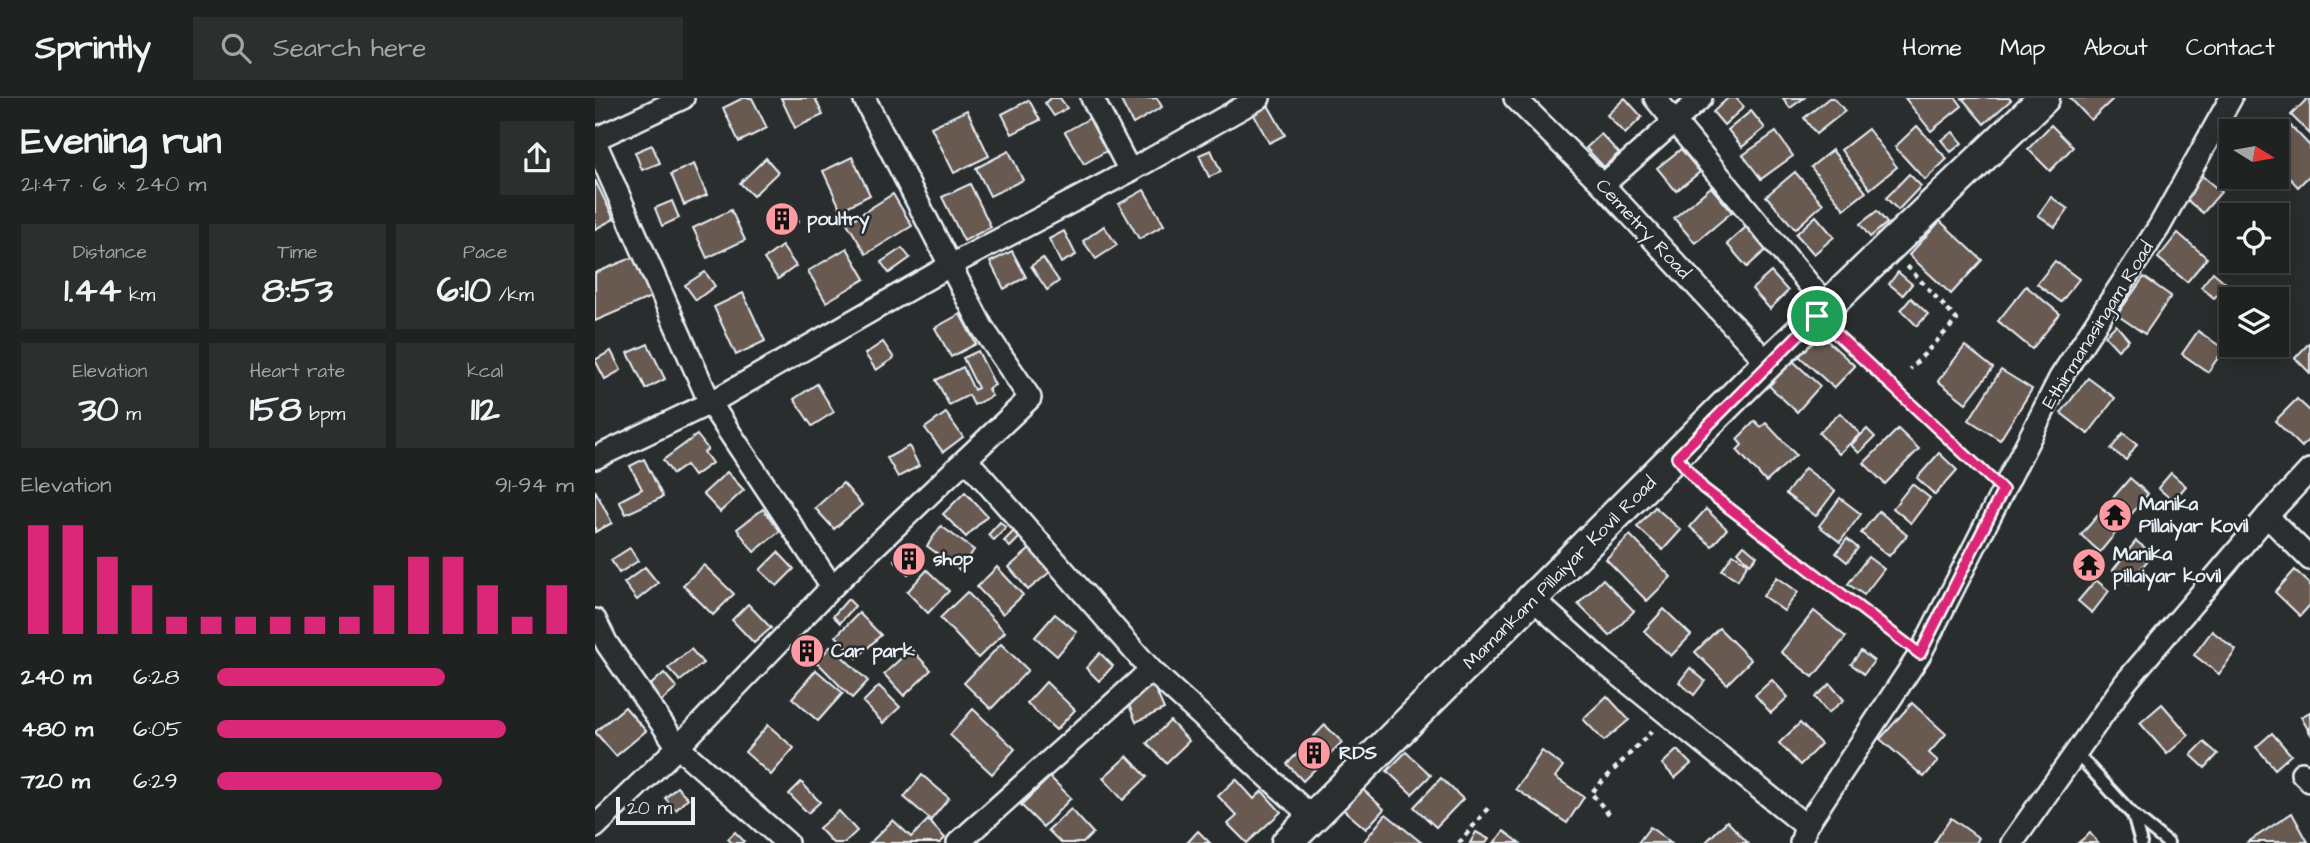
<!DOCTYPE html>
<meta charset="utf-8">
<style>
:root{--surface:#202222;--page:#2d2f2f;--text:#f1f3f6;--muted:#a2a4a5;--line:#3d3f40;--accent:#db2777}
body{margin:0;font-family:"Architects Daughter",sans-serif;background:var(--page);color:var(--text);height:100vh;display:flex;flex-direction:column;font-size:26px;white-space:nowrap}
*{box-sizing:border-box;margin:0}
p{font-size:23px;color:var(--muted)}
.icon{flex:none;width:38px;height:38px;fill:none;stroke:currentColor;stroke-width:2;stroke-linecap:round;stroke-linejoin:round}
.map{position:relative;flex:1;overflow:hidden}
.details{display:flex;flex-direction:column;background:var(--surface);width:595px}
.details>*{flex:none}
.needle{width:46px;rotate:101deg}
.buttons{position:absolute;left:1624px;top:21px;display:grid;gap:14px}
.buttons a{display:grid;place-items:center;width:70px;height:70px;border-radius:0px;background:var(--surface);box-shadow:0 4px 18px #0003,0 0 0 2px var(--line);font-size:35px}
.scale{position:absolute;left:21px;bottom:18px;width:79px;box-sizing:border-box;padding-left:7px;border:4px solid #e8f1f8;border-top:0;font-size:19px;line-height:24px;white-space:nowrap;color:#e8f1f8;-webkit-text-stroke:5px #2a2d2e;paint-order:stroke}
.pin{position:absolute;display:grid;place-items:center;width:60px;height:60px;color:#fff;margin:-30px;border:4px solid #fff;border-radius:50%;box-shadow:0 2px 7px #0007}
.round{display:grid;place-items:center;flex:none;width:74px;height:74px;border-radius:0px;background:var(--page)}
.headline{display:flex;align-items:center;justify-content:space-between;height:119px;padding:0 21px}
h1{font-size:38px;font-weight:700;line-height:52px}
.figures{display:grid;grid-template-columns:repeat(3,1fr);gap:10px;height:119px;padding:7px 21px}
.figures div{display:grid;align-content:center;border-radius:0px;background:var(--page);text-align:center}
.figures b{font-size:35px;font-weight:700}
.figures small{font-size:19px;font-weight:400}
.figures p{font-size:19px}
.chart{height:196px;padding:14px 21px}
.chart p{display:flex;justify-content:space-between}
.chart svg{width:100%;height:126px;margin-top:7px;stroke:var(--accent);stroke-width:6}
ul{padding:0 21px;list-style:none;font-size:23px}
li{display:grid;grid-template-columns:112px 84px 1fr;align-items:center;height:52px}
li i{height:18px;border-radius:9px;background:var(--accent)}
header{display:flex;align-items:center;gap:42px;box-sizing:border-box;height:98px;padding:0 35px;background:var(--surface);border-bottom:2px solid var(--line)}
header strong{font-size:33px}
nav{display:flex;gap:38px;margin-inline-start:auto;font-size:24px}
.search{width:490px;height:63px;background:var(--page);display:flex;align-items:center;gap:18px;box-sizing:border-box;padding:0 24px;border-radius:0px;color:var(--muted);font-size:26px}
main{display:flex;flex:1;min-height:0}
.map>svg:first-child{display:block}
.building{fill:#695a51;stroke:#e8f1f8;stroke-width:2}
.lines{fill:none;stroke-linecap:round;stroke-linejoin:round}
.service-casing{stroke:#e8f1f8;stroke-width:16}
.minor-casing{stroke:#e8f1f8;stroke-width:26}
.secondary-casing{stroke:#e8f1f8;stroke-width:35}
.path{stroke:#e8f1f8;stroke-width:4.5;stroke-dasharray:5 5;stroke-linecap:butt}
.service{stroke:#2a2d2e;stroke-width:10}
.minor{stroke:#2a2d2e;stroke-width:21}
.secondary{stroke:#2a2d2e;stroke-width:30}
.route-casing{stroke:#fff;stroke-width:14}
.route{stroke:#db2777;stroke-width:9}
.labels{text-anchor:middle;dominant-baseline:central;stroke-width:5;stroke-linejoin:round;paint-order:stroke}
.poi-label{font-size:19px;font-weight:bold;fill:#e8f1f8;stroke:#2a2d2e;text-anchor:start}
.street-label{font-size:19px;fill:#e8f1f8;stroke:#2a2d2e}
</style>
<header>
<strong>Sprintly</strong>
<div class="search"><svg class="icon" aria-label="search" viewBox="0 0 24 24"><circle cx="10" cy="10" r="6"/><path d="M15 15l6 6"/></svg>Search here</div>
<nav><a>Home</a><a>Map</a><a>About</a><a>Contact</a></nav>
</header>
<main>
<section class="details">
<div class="headline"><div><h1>Evening run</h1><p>21:47 · 6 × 240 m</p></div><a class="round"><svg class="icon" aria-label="share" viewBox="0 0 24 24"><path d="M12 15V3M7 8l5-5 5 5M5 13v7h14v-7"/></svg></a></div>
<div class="figures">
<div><p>Distance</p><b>1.44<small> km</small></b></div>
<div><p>Time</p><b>8:53</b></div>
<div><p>Pace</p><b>6:10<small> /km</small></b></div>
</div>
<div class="figures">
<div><p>Elevation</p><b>30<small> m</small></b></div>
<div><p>Heart rate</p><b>158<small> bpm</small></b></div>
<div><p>kcal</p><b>112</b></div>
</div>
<div class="chart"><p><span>Elevation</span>91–94 m</p>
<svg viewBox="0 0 160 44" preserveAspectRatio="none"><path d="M5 44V6M15 44V6M25 44V17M35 44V27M45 44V38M55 44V38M65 44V38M75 44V38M85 44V38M95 44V38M105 44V27M115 44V17M125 44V17M135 44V27M145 44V38M155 44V27"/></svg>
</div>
<ul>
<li><b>240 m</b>6:28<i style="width:64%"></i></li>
<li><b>480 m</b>6:05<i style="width:81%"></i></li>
<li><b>720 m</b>6:29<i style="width:63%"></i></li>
</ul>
</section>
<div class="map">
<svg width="1715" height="745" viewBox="0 0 1715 745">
<rect width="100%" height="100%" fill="#2a2d2e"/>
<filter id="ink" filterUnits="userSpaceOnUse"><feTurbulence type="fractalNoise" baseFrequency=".0143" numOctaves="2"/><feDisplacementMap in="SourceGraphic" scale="14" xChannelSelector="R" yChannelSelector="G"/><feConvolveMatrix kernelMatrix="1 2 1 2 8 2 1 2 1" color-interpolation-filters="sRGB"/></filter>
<g filter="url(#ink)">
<g class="building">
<path d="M148,0h9l15,30 -28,14 -16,-34z"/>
<path d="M186,0h34l8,17 -28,13z"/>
<path d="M456,0h9l7,10 -13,8 -9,-13z"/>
<path d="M562,0l5,9 -29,17 -13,-25z"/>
<path d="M1030,0l17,19 -17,17 -18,-19z"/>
<path d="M1133,0h8l8,9 -20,18 -11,-13z"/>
<path d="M1188,0h21l-14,10z"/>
<path d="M1234,0h5l11,13 -29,23 -12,-16z"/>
<path d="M1310,0h51l6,8 -31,25z"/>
<path d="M1367,0h47l2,2 -27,24z"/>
<path d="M1475,0h44l-23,22z"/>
<path d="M1713,0h2v36l-19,-19z"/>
<path d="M434,2l11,20 -28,14 -10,-20z"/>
<path d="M673,7l17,30 -16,8 -16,-30z"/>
<path d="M372,12l22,46 -35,17 -23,-46z"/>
<path d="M1156,13l14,17 -23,19 -14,-17z"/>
<path d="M495,20l18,32 -24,14 -19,-32z"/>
<path d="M1456,27l22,22 -23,24 -22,-22z"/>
<path d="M1695,27l20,21v29l-12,12 -21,-23v-25z"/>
<path d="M1322,28l30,33 -22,21 -30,-33z"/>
<path d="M1273,31l29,38 -27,22 -29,-39z"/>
<path d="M1181,34l17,24 -32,23 -18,-24z"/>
<path d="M1358,34l9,11 -11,9 -10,-12z"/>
<path d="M1006,36l18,19 -15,14 -18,-19z"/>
<path d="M57,47l8,18 -18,7 -7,-18z"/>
<path d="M1086,51l19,23 -24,19 -19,-23z"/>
<path d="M616,52l10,22 -12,5 -10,-22z"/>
<path d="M1237,52l34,42 -22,17 -33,-42z"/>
<path d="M414,53l14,29 -33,16 -14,-28z"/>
<path d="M257,59l18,38 -29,15 -18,-39z"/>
<path d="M171,60l12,14 -25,24 -13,-13z"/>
<path d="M99,66l13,31 -23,10 -13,-31z"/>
<path d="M1200,74l28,32 -28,25 -29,-33z"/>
<path d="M1314,76l12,12 -23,24 -12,-12z"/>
<path d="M1606,77l20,17 -18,21 -20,-16z"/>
<path d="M0,82l19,39 -19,10z"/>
<path d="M375,86l21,43 -27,14 -22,-44z"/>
<path d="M1116,89l21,25 -37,31 -21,-25z"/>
<path d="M549,92l20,35 -25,14 -20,-35z"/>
<path d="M298,96l19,32 -46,28 -19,-31z"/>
<path d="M1456,99l17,12 -13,18 -17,-12z"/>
<path d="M77,103l7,17 -17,8 -7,-18z"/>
<path d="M197,107l7,16 -28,12 -7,-15z"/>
<path d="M136,112l14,30 -38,18 -14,-30z"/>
<path d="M1635,112l6,5h-5v20l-13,-11z"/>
<path d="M1282,113l10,12 -17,14 -10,-13z"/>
<path d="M1221,118l18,21 -20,17 -18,-20z"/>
<path d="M1345,123l42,39 -31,34 -42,-39z"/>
<path d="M509,128l13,19 -21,14 -13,-18z"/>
<path d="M1151,129l20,23 -19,17 -20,-23z"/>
<path d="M469,133l12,24 -15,8 -12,-24z"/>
<path d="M1583,135l29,25 -20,24 -29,-24z"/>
<path d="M187,148l14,20 -18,13 -14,-20z"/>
<path d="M252,150l18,31 -39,23 -18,-31z"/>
<path d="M307,150l8,10 -21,15 -8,-11z"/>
<path d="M417,153l14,26 -22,12 -14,-27z"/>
<path d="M39,159l17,40 -56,24v-48z"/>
<path d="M448,160l16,23 -12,9 -16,-24z"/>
<path d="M1460,163l24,18 -18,23 -24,-18z"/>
<path d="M110,174l10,14 -19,14 -11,-15z"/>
<path d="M1176,174l17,19 -18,18 -18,-20z"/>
<path d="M1303,174l14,12 -9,11 -14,-11z"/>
<path d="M1618,174l14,12 -13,14 -13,-11z"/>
<path d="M1549,179l27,19 -26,38 -28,-19z"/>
<path d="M1431,188l34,28 -28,35 -34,-28z"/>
<path d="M148,195l22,48 -29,14 -22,-48z"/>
<path d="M1316,200l17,16 -11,12 -16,-16z"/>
<path d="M365,216l16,30 -25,13 -16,-29z"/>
<path d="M1521,227l13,15 -11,10 -13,-14z"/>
<path d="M1603,233l26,18 -16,23 -26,-18z"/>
<path d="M1225,236l35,32 -21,22 -35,-32z"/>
<path d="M288,244l11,16 -18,12 -11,-16z"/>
<path d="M1715,244v31l-15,-15z"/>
<path d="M53,246l17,35 -19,10 -18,-36z"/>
<path d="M1370,248l28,22 -27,35 -28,-22z"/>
<path d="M16,253l10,19 -16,9 -10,-19z"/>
<path d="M383,253l17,34 -7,4 4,7 -18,9 -5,-10 -20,10 -13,-25 27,-13 11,23 4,-2 -15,-30z"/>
<path d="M1197,262l28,26 -23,26 -28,-26z"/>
<path d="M1406,272l31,19 -32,51 -31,-20z"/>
<path d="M1493,280l27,20 -27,36 -27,-21z"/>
<path d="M222,286l17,28 -22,14 -18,-27z"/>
<path d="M1702,301l13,12v27l-8,9 -27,-26z"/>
<path d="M351,315l17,24 -20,15 -18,-24z"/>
<path d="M1245,315l20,21 -21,20 -20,-21z"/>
<path d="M1160,323l6,6 5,-4 30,32 -30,27 -29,-32 5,-5 -5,-6z"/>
<path d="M1272,331l8,8 -16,16 -8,-8z"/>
<path d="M1303,331l21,20 -34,35 -21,-21z"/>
<path d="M1528,335l14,11 -11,16 -15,-11z"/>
<path d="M102,337l11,14 -4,3 8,11 -18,13 -8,-11 -13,9 -10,-14z"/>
<path d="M314,348l10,20 -21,11 -11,-19z"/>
<path d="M1344,355l18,17 -22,25 -18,-17z"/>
<path d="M49,361l19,38 -37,17 -7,-13 23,-12 -12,-23z"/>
<path d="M1210,370l30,23 -19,25 -30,-22z"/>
<path d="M132,374l17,18 -24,22 -17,-18z"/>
<path d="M1576,375l15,13 -13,15 -15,-13z"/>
<path d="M1535,380l18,16 -48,58 -19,-17z"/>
<path d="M248,385l19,22 -28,24 -19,-21z"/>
<path d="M1317,386l18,14 -19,25 -18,-15z"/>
<path d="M0,392l17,33 -17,9z"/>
<path d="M370,394l22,24 -21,21 -23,-23z"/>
<path d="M1245,400l21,16 -21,28 -21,-16z"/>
<path d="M1060,409l26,23 -18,20 -26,-23z"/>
<path d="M168,411l17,22 -26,21 -17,-23z"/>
<path d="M1111,411l21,20 -15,17 -22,-19z"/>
<path d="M1284,413l28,24 -18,21 -28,-23z"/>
<path d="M405,424l6,6 -12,12 -6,-5z"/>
<path d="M346,428l33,24 -14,20 -33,-24z"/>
<path d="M420,432l6,6 -11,11 -6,-6z"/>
<path d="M1035,437l41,42 -24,24 -41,-42z"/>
<path d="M1252,441l11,9 -11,14 -11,-9z"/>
<path d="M1541,443l17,13 -24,29 -16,-13z"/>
<path d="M315,446l13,14 -15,16 -14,-14z"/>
<path d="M1149,447l13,11 -7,8 -12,-12z"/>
<path d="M35,450l8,13 -19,12 -8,-13z"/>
<path d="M435,451l20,23 -22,18 -19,-23z"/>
<path d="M183,454l16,17 -17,17 -17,-16z"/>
<path d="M1138,456l15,9 -10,17 -16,-10z"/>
<path d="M1273,459l16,12 -20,26 -16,-11z"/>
<path d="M109,467l30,29 -21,21 -30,-30z"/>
<path d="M50,469l13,16 -21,17 -13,-17z"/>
<path d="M402,469l26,28 -20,19 -26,-27z"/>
<path d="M332,472l22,21 -21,22 -21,-21z"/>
<path d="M1700,472l15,14v21l-10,11 -25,-24z"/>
<path d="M1182,479l21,15 -14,19 -21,-15z"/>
<path d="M1008,481l31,32 -24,25 -32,-32z"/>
<path d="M1501,482l13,11 -17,22 -14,-12z"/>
<path d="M372,494l38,40 -27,26 -38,-40z"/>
<path d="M253,501l7,7 -15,17 -7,-7z"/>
<path d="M153,506l23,24 -17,15 -22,-23z"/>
<path d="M1069,511l27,26 -20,21 -27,-25z"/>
<path d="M1219,513l32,26 -33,40 -32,-25z"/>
<path d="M264,515l22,22 -24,23 -21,-22z"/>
<path d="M460,516l22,18 -20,24 -22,-19z"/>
<path d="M1124,530l32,32 -24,24 -32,-32z"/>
<path d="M1617,533l24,19 -17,24 -25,-19z"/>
<path d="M216,539l9,8 -18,19 -9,-8z"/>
<path d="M406,546l27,26 -37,39 -27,-26z"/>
<path d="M236,548l37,35 -16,17 -34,-35h-3z"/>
<path d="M96,551l12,14 -23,18 -12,-13z"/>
<path d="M316,551l20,21 -27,26 -20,-22z"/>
<path d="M1266,553l13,10 -10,13 -13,-10z"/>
<path d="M505,555l13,13 -14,15 -13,-13z"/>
<path d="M1095,570l15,13 -11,14 -15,-13z"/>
<path d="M221,572l27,23 -25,28 -26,-23z"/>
<path d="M69,575l13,15 -18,15 -12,-15z"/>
<path d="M1177,582l16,17 -17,16 -16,-18z"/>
<path d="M451,584l29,28 -19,20 -29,-27z"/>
<path d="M1235,586l14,16 -16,13 -13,-16z"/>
<path d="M284,588l21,21 -17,16 -20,-21z"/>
<path d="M559,588l10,23 -28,13 -10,-24z"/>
<path d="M1012,598l22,24 -25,21 -21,-22z"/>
<path d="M1317,605l34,31 -17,19 9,8 -14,16 -44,-38z"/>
<path d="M1567,606l27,31 -22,19 -27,-31z"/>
<path d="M30,609l21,24 -30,25 -21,-24z"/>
<path d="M378,611l42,40 -23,25 -42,-39z"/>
<path d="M1715,614v21l-9,-16z"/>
<path d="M575,623l19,20 -23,22 -19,-20z"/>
<path d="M1205,625l21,21 -21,21 -21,-22z"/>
<path d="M173,627l26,23 -23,27 -26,-23z"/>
<path d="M730,627l17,17 -39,39 -16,-17z"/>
<path d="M1677,635l19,22 -16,14 -19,-22z"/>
<path d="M1609,644l14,12 -13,14 -14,-13z"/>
<path d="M1082,652l14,14 -16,14 -13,-14z"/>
<path d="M947,653l21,15 -8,11 29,20 -17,26 -51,-34z"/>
<path d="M811,654l25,23 -19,19 -25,-23z"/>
<path d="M532,658l20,21 -24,23 -20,-22z"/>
<path d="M327,677l27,23 -18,22 -27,-23z"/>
<path d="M455,679l21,21 -28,29 -22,-22z"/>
<path d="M846,680l22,21 -27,28 -22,-20z"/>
<path d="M641,681l18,20 8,-8 19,21 -34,31 -19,-19 9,-8 -19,-20z"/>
<path d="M206,684l19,20 -12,11 -19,-19z"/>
<path d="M763,687l26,24 -18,20 -27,-23z"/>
<path d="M82,689l11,11 -12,12 -11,-12z"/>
<path d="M476,711l22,24 -10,10h-22l-13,-13z"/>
<path d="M244,713l18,20 -13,12h-11l-14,-15z"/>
<path d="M1697,715l16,29h-60z"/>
<path d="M791,716l36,29h-59z"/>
<path d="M1356,720l28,20 -3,5h-42z"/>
<path d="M298,722l18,17 17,-17 17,18 -5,5h-70z"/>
<path d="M1132,723l21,22h-43z"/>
<path d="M1055,729l21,16h-33z"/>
<path d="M603,733l12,12h-23z"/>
<path d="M909,733l16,12h-26z"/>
<path d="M140,734l9,9 -2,2h-10l-4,-4z"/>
<path d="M881,734l13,7 -3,4h-16z"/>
<path d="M1495,735l8,10h-20z"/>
</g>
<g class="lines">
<g class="service-casing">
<g id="service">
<path d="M1482,656l56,61 35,28"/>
<path d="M1538,717l8,28"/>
</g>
</g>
<g class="minor-casing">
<g id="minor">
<path d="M497,0l38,73"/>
<path d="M920,0l88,87 165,178"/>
<path d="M1060,0l172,208"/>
<path d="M0,41l88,-41"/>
<path d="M0,44l115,261 122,184"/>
<path d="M1008,87l98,-87"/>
<path d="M0,360l115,-55 241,-138 179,-94 129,-73"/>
<path d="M371,361l185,211 161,147"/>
<path d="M1672,418l43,43"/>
<path d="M939,502l69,62 203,164"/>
<path d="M0,522l12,24 71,103 109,96"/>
<path d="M1707,675l8,8"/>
<path d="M0,729l83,-80 154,-160 198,-189 -48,-71 -118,-229"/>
<path d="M363,745l193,-173"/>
<path d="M1206,745l5,-17 114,-172 140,-276 99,-151 72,-129"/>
<path d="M1417,745l113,-160 142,-167 43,-46"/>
</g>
</g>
<g class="secondary-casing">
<path id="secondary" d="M692,745l481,-480 276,-265"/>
</g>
<g class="path">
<path d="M1312,168l50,54 -47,49"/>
<path d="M1240,235l152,142"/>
<path d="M1098,378l10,12 200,154"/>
<path d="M1014,716l-18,-21 61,-62"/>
<path d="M864,745l30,-36"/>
</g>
<use href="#service" class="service"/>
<use href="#minor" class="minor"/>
<use href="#secondary" class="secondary"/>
</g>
</g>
<g class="lines" filter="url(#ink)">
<g class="route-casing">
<path id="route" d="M1222,218l186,174 -83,164 -217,-166 -26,-31z"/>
</g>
<use href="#route" class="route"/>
</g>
<defs>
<g id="building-disc" transform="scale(1.75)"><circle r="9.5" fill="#ff9aa2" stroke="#2a2d2e"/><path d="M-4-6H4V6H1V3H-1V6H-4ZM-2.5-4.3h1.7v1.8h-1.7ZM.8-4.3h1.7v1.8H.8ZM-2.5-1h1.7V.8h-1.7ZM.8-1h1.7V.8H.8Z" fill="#111"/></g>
<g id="temple-disc" transform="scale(1.75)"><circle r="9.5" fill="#ff9aa2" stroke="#2a2d2e"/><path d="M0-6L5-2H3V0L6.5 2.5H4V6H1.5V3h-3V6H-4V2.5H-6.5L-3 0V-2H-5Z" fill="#111"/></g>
</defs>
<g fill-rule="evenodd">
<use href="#building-disc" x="187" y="121"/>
<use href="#temple-disc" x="1520" y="417"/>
<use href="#building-disc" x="314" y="461"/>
<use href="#temple-disc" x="1494" y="467"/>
<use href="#building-disc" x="212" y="553"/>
<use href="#building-disc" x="719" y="655"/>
</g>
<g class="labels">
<g class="poi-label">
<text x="212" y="121">poultry</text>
<text x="1544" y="406">Manika<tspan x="1544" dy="22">Pillaiyar Kovil</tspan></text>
<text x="1518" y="456">Manika<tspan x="1518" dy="22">pillaiyar kovil</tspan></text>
<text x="338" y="461">shop</text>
<text x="236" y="553">Car park</text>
<text x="744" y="655">RDS</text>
</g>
<g class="street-label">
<text transform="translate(1048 131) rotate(47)">Cemetry Road</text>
<text transform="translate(1503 227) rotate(-58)">Ethirmanasingam Road</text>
<text transform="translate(965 475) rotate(-45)">Mamankam Pillaiyar Kovil Road</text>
</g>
</g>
</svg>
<div class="buttons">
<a><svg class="needle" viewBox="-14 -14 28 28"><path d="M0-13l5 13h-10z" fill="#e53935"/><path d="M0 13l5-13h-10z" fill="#a2a4a5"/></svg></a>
<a><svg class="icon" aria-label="locate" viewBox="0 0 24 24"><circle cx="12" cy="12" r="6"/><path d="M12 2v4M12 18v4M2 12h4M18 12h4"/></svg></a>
<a><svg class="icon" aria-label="layers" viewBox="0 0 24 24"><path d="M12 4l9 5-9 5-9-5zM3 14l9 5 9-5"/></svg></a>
</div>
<div class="scale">20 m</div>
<div class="pin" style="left:1222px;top:218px;background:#1e9e55"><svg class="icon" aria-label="arrive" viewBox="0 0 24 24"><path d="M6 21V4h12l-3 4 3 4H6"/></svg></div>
</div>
</main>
